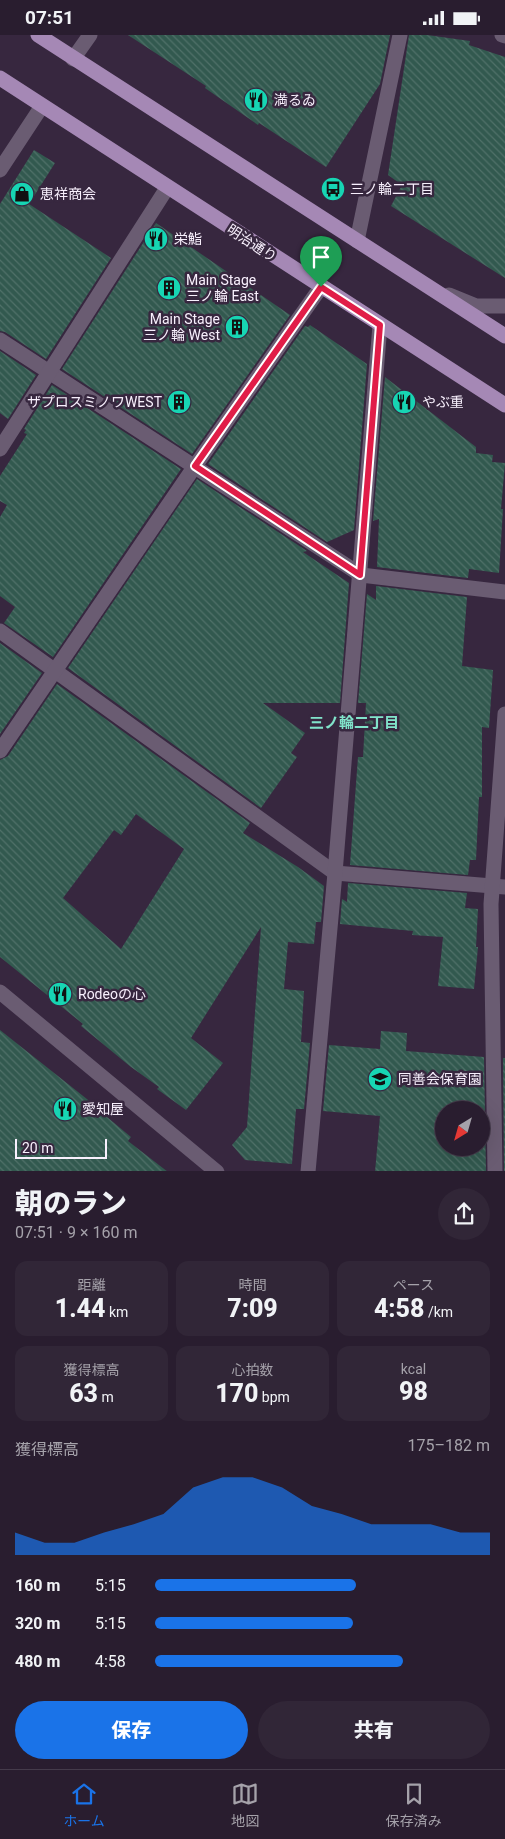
<!DOCTYPE html>
<html lang="ja">
<meta charset="utf-8">
<style>
:root{--surface:#291d2f;--page:#312637;--text:#f1f3f6;--muted:#a5a2aa;--line:#453b4b;--accent:#1a73e8}
body{margin:0;font-family:Roboto,"Noto Sans JP",sans-serif;background:var(--page);color:var(--text);height:100vh;display:flex;flex-direction:column;font-size:19px;white-space:nowrap}
*{box-sizing:border-box;margin:0}
p{font-size:16px;color:var(--muted)}
.icon{flex:none;width:28px;height:28px;fill:none;stroke:currentColor;stroke-width:2;stroke-linecap:round;stroke-linejoin:round}
.map{position:relative;height:1136px;overflow:hidden}
.side{display:flex;flex-direction:column;background:var(--surface);flex:1}
.side>*{flex:none}
.needle{width:32px;rotate:217deg}
.fabs{position:absolute;left:435px;top:1066px;display:grid;gap:10px}
.fabs a{display:grid;place-items:center;width:55px;height:55px;border-radius:50%;background:var(--surface);box-shadow:0 5px 20px #0002,0 0 0 1px var(--line);font-size:25px}
.scale{position:absolute;left:15px;bottom:12px;width:92px;box-sizing:border-box;padding-left:5px;border:2px solid #f8f0fd;border-top:0;font-size:14px;line-height:18px;white-space:nowrap;color:#f8f0fd;-webkit-text-stroke:4px #37273f;paint-order:stroke}
.pin{position:absolute;display:grid;place-items:center;width:42px;height:42px;color:#fff;margin:-51px -21px;border-radius:50% 50% 50% 0;rotate:-45deg;box-shadow:0 0 5px #0007}
.pin .icon{rotate:45deg}
.round{display:grid;place-items:center;flex:none;width:52px;height:52px;border-radius:26px;background:var(--page)}
.headline{display:flex;align-items:center;justify-content:space-between;height:85px;padding:0 15px}
h1{font-size:28px;font-weight:800;line-height:38px}
.metrics{display:grid;grid-template-columns:repeat(3,1fr);gap:8px;height:85px;padding:5px 15px}
.metrics div{display:grid;align-content:center;border-radius:12px;background:var(--page);text-align:center}
.metrics b{font-size:25px;font-weight:800}
.metrics small{font-size:14px;font-weight:400}
.metrics p{font-size:14px}
.chart{height:140px;padding:10px 15px}
.chart p{display:flex;justify-content:space-between}
.chart svg{width:100%;height:90px;margin-top:5px;fill:var(--accent);opacity:.7}
.cta{display:flex;gap:10px;margin-top:auto;padding:10px 15px}
.cta a{flex:1;height:58px;border-radius:30px;background:var(--accent);color:#fff;font-size:20px;font-weight:800;line-height:58px;text-align:center}
.cta a+a{background:var(--page);color:var(--text)}
ul{padding:0 15px;list-style:none;font-size:16px}
li{display:grid;grid-template-columns:80px 60px 1fr;align-items:center;height:38px}
li i{height:12px;border-radius:6px;background:var(--accent)}
.status{display:flex;justify-content:space-between;align-items:center;height:35px;padding:0 25px;background:var(--surface);direction:ltr}
.status svg{height:14px;fill:currentColor}
.dock{display:flex;justify-content:space-around;align-items:center;height:70px;border-top:1px solid var(--line);background:var(--surface);font-size:14px;color:var(--muted)}
.dock a{display:grid;justify-items:center;gap:2px}
.dock .current{color:var(--accent)}
.map>svg:first-child{display:block}
.building{fill:url(#building-back-hatch);fill-rule:evenodd}
.lines{fill:none;stroke-linecap:round;stroke-linejoin:round}
.minor{stroke:#6a5c72;stroke-width:15}
.major{stroke:#a588b5;stroke-width:15}
.route-casing{stroke:#fff;stroke-width:10}
.route{stroke:#e11d48;stroke-width:6}
.labels{text-anchor:middle;dominant-baseline:central;stroke-width:5;stroke-linejoin:round;paint-order:stroke}
.poi-label{font-size:14px;fill:#f8f0fd;stroke:#37273f;text-anchor:start}
.street-label{font-size:14px;fill:#f8f0fd;stroke:#37273f}
.neighbourhood-label{font-size:15px;font-weight:bold;fill:#81e3ca;stroke:#37273f}
</style>
<div class="status"><b>07:51</b><svg viewBox="0 0 49 12"><path d="M0 12V9h3v3zM5 12V6h3v6zM10 12V3h3v9zM15 12V0h3v12zM26 1h20v11H26zM47 4h2v5h-2z"/></svg></div>
<div class="map">
<svg width="505" height="1137" viewBox="0 0 505 1137">
<defs>
<pattern id="building-back-hatch" width="6" height="6" patternUnits="userSpaceOnUse" patternTransform="scale(1.25)"><rect width="6" height="6" fill="#32594f"/><path d="M-1 5l2 2M0 0l6 6M5-1l2 2" fill="none" stroke="#507169"/></pattern>
</defs>
<rect width="100%" height="100%" fill="#37273f"/>
<g class="building">
<path d="M128,0h262l-10,49 -54,83 -67,-44 -1,2 -53,-37 1,-2z"/>
<path d="M409,0h18l43,6 -1,4 36,12v221l-114,-72 11,-21 -14,-10z"/>
<path d="M34,115l21,13 -26,41 82,54 -65,101 -41,-27 -5,-1v-127z"/>
<path d="M156,188l134,92 -98,139 -130,-85z"/>
<path d="M310,290l57,39 -13,166 -27,12 -119,-78 97,-138 3,1z"/>
<path d="M0,316l36,24 -28,44 -8,-6z"/>
<path d="M385,342l91,70v6l17,2 -1,7 13,1 -4,46h2l-4,64 -30,-4 -1,9 -91,-11 2,-48 -6,2z"/>
<path d="M52,350l129,84 -128,188 -49,-34 11,-16 -15,-11v-79l7,-12 -7,-4v-25l27,-42 -3,-1 2,-3 -2,-1z"/>
<path d="M197,444l110,72 -4,1 46,31 -9,120h-77l42,30 -14,20 6,4 -36,51 -193,-140z"/>
<path d="M376,551l91,11 -5,69 31,4 -4,58 -7,-1v70h-3l-3,63h-6l-2,15 -118,-10 8,-108h5l3,-54h-8l9,-109 9,6z"/>
<path d="M0,608l42,30 -42,61z"/>
<path d="M57,649l193,139 -7,10 55,34 26,19 -3,36h-5l-2,22 -26,-2 -4,47 20,2 -3,51 9,1 -6,66h-8l-4,55 -47,-4 -13,-15 15,-18 14,-200 -70,111 32,25 -37,47 -29,-21 2,-2 -28,-20 -50,-41 2,-2 -83,-67v-197l8,-4zM136,779l48,35 -63,100 -58,-51 51,-68 7,5z"/>
<path d="M348,848l119,10 -2,15 13,1 -2,38h2l-4,42 -36,-3 5,-49 -31,-2 1,-4 -73,-7 2,-25 5,3z"/>
<path d="M0,995l102,81 -1,1 30,25 -3,4 40,31h-168z"/>
<path d="M381,996l26,2 -1,18 78,6 2,115h-111l5,-56 -57,-5 6,-66 51,4zM444,1075h37v37h-37z"/>
<path d="M503,1023h2v114h-1z"/>
</g>
<g class="lines">
<g class="minor">
<path d="M502,0l3,1"/>
<path d="M73,24l17,-24"/>
<path d="M0,135l42,-64"/>
<path d="M357,206l43,-206"/>
<path d="M449,260l27,11h29"/>
<path d="M0,305l361,235 144,17"/>
<path d="M0,414l167,-261"/>
<path d="M0,596l335,242 170,14"/>
<path d="M0,716l195,-285 126,-179"/>
<path d="M0,957l217,180"/>
<path d="M308,1137l27,-299 45,-548"/>
<path d="M495,1137l-4,-268 14,-190"/>
</g>
<g class="major">
<path d="M38,0l467,301"/>
<path d="M0,43l505,327"/>
</g>
</g>
<g class="lines">
<g class="route-casing">
<path id="route" d="M321,252l59,38 -20,250 -165,-109z"/>
</g>
<use href="#route" class="route"/>
</g>
<defs>
<g id="restaurant-disc" transform="scale(1.25)"><circle r="9.5" fill="#17d5b3" stroke="#37273f"/><path d="M-5-6h1v4h1v-4h1v4h1v-4h1v5L-1.5 .5V6h-2V.5L-5-1ZM5-6V6H3V1.5H1.5Q1.5-4 5-6Z" fill="#111"/></g>
<g id="bus-disc" transform="scale(1.25)"><circle r="9.5" fill="#17d5b3" stroke="#37273f"/><path d="M-5-6H5V4H4V6H2V4H-2V6H-4V4H-5ZM-3.5-4V0h7V-4ZM-3.5 1.2v1.5H-2V1.2ZM2 1.2v1.5H3.5V1.2Z" fill="#111"/></g>
<g id="shop-disc" transform="scale(1.25)"><circle r="9.5" fill="#17d5b3" stroke="#37273f"/><path d="M-5-2.5h2.3a2.7 3.5 0 0 1 5.4 0H5L5.5 6h-11ZM-1.5-2.5h3a1.5 2.3 0 0 0-3 0Z" fill="#111"/></g>
<g id="building-disc" transform="scale(1.25)"><circle r="9.5" fill="#17d5b3" stroke="#37273f"/><path d="M-4-6H4V6H1V3H-1V6H-4ZM-2.5-4.3h1.7v1.8h-1.7ZM.8-4.3h1.7v1.8H.8ZM-2.5-1h1.7V.8h-1.7ZM.8-1h1.7V.8H.8Z" fill="#111"/></g>
<g id="school-disc" transform="scale(1.25)"><circle r="9.5" fill="#17d5b3" stroke="#37273f"/><path d="M0-5L7-2L0 1L-7-2ZM-4 1L0 2.5L4 1V4Q0 6-4 4Z" fill="#111"/></g>
</defs>
<g fill-rule="evenodd">
<use href="#restaurant-disc" x="256" y="65"/>
<use href="#bus-disc" x="333" y="154"/>
<use href="#shop-disc" x="22" y="159"/>
<use href="#restaurant-disc" x="156" y="204"/>
<use href="#building-disc" x="169" y="253"/>
<use href="#building-disc" x="237" y="292"/>
<use href="#building-disc" x="179" y="367"/>
<use href="#restaurant-disc" x="404" y="367"/>
<use href="#restaurant-disc" x="60" y="959"/>
<use href="#school-disc" x="380" y="1044"/>
<use href="#restaurant-disc" x="65" y="1074"/>
</g>
<g class="labels">
<g class="poi-label">
<text x="274" y="65">満るゐ</text>
<text x="350" y="154">三ノ輪二丁目</text>
<text x="40" y="159">恵祥商会</text>
<text x="174" y="204">栄鮨</text>
<text x="186" y="245">Main Stage<tspan x="186" dy="16">三ノ輪 East</tspan></text>
<text x="220" y="284" text-anchor="end">Main Stage<tspan x="220" dy="16">三ノ輪 West</tspan></text>
<text x="162" y="367" text-anchor="end">ザプロスミノワWEST</text>
<text x="422" y="367">やぶ重</text>
<text x="78" y="959">Rodeoの心</text>
<text x="398" y="1044">同善会保育園</text>
<text x="82" y="1074">愛知屋</text>
</g>
<g class="street-label">
<text transform="translate(252 208) rotate(33)">明治通り</text>
</g>
<g class="neighbourhood-label">
<text x="354" y="688">三ノ輪二丁目</text>
</g>
</g>
</svg>
<div class="fabs">
<a><svg class="needle" viewBox="-14 -14 28 28"><path d="M0-13l5 13h-10z" fill="#e53935"/><path d="M0 13l5-13h-10z" fill="#a5a2aa"/></svg></a>
</div>
<div class="scale">20 m</div>
<div class="pin" style="left:321px;top:252px;background:#1e9e55"><svg class="icon" aria-label="arrive" viewBox="0 0 24 24"><path d="M6 21V4h12l-3 4 3 4H6"/></svg></div>
</div>
<section class="side">
<div class="headline"><div><h1>朝のラン</h1><p>07:51 · 9 × 160 m</p></div><a class="round"><svg class="icon" aria-label="share" viewBox="0 0 24 24"><path d="M12 15V3M7 8l5-5 5 5M5 13v7h14v-7"/></svg></a></div>
<div class="metrics">
<div><p>距離</p><b>1.44<small> km</small></b></div>
<div><p>時間</p><b>7:09</b></div>
<div><p>ペース</p><b>4:58<small> /km</small></b></div>
</div>
<div class="metrics">
<div><p>獲得標高</p><b>63<small> m</small></b></div>
<div><p>心拍数</p><b>170<small> bpm</small></b></div>
<div><p>kcal</p><b>98</b></div>
</div>
<div class="chart"><p><span>獲得標高</span>175–182 m</p>
<svg viewBox="0 0 160 44" preserveAspectRatio="none"><path d="M0 44V33L10 38L20 38L30 33L40 29L50 24L60 11L70 6L80 6L90 11L100 20L110 24L120 29L130 29L140 29L150 33L160 33V44z"/></svg>
</div>
<ul>
<li><b>160 m</b>5:15<i style="width:60%"></i></li>
<li><b>320 m</b>5:15<i style="width:59%"></i></li>
<li><b>480 m</b>4:58<i style="width:74%"></i></li>
</ul>
<div class="cta"><a>保存</a><a>共有</a></div>
</section>
<nav class="dock">
<a class="current"><svg class="icon" aria-label="home" viewBox="0 0 24 24"><path d="M3 11l9-7 9 7M6 9v11h12V9"/></svg>ホーム</a>
<a><svg class="icon" aria-label="map" viewBox="0 0 24 24"><path d="M3 6l6-2 6 2 6-2v14l-6 2-6-2-6 2zM9 4v14M15 6v14"/></svg>地図</a>
<a><svg class="icon" aria-label="saved" viewBox="0 0 24 24"><path d="M7 4h10v16l-5-4-5 4z"/></svg>保存済み</a>
</nav>
